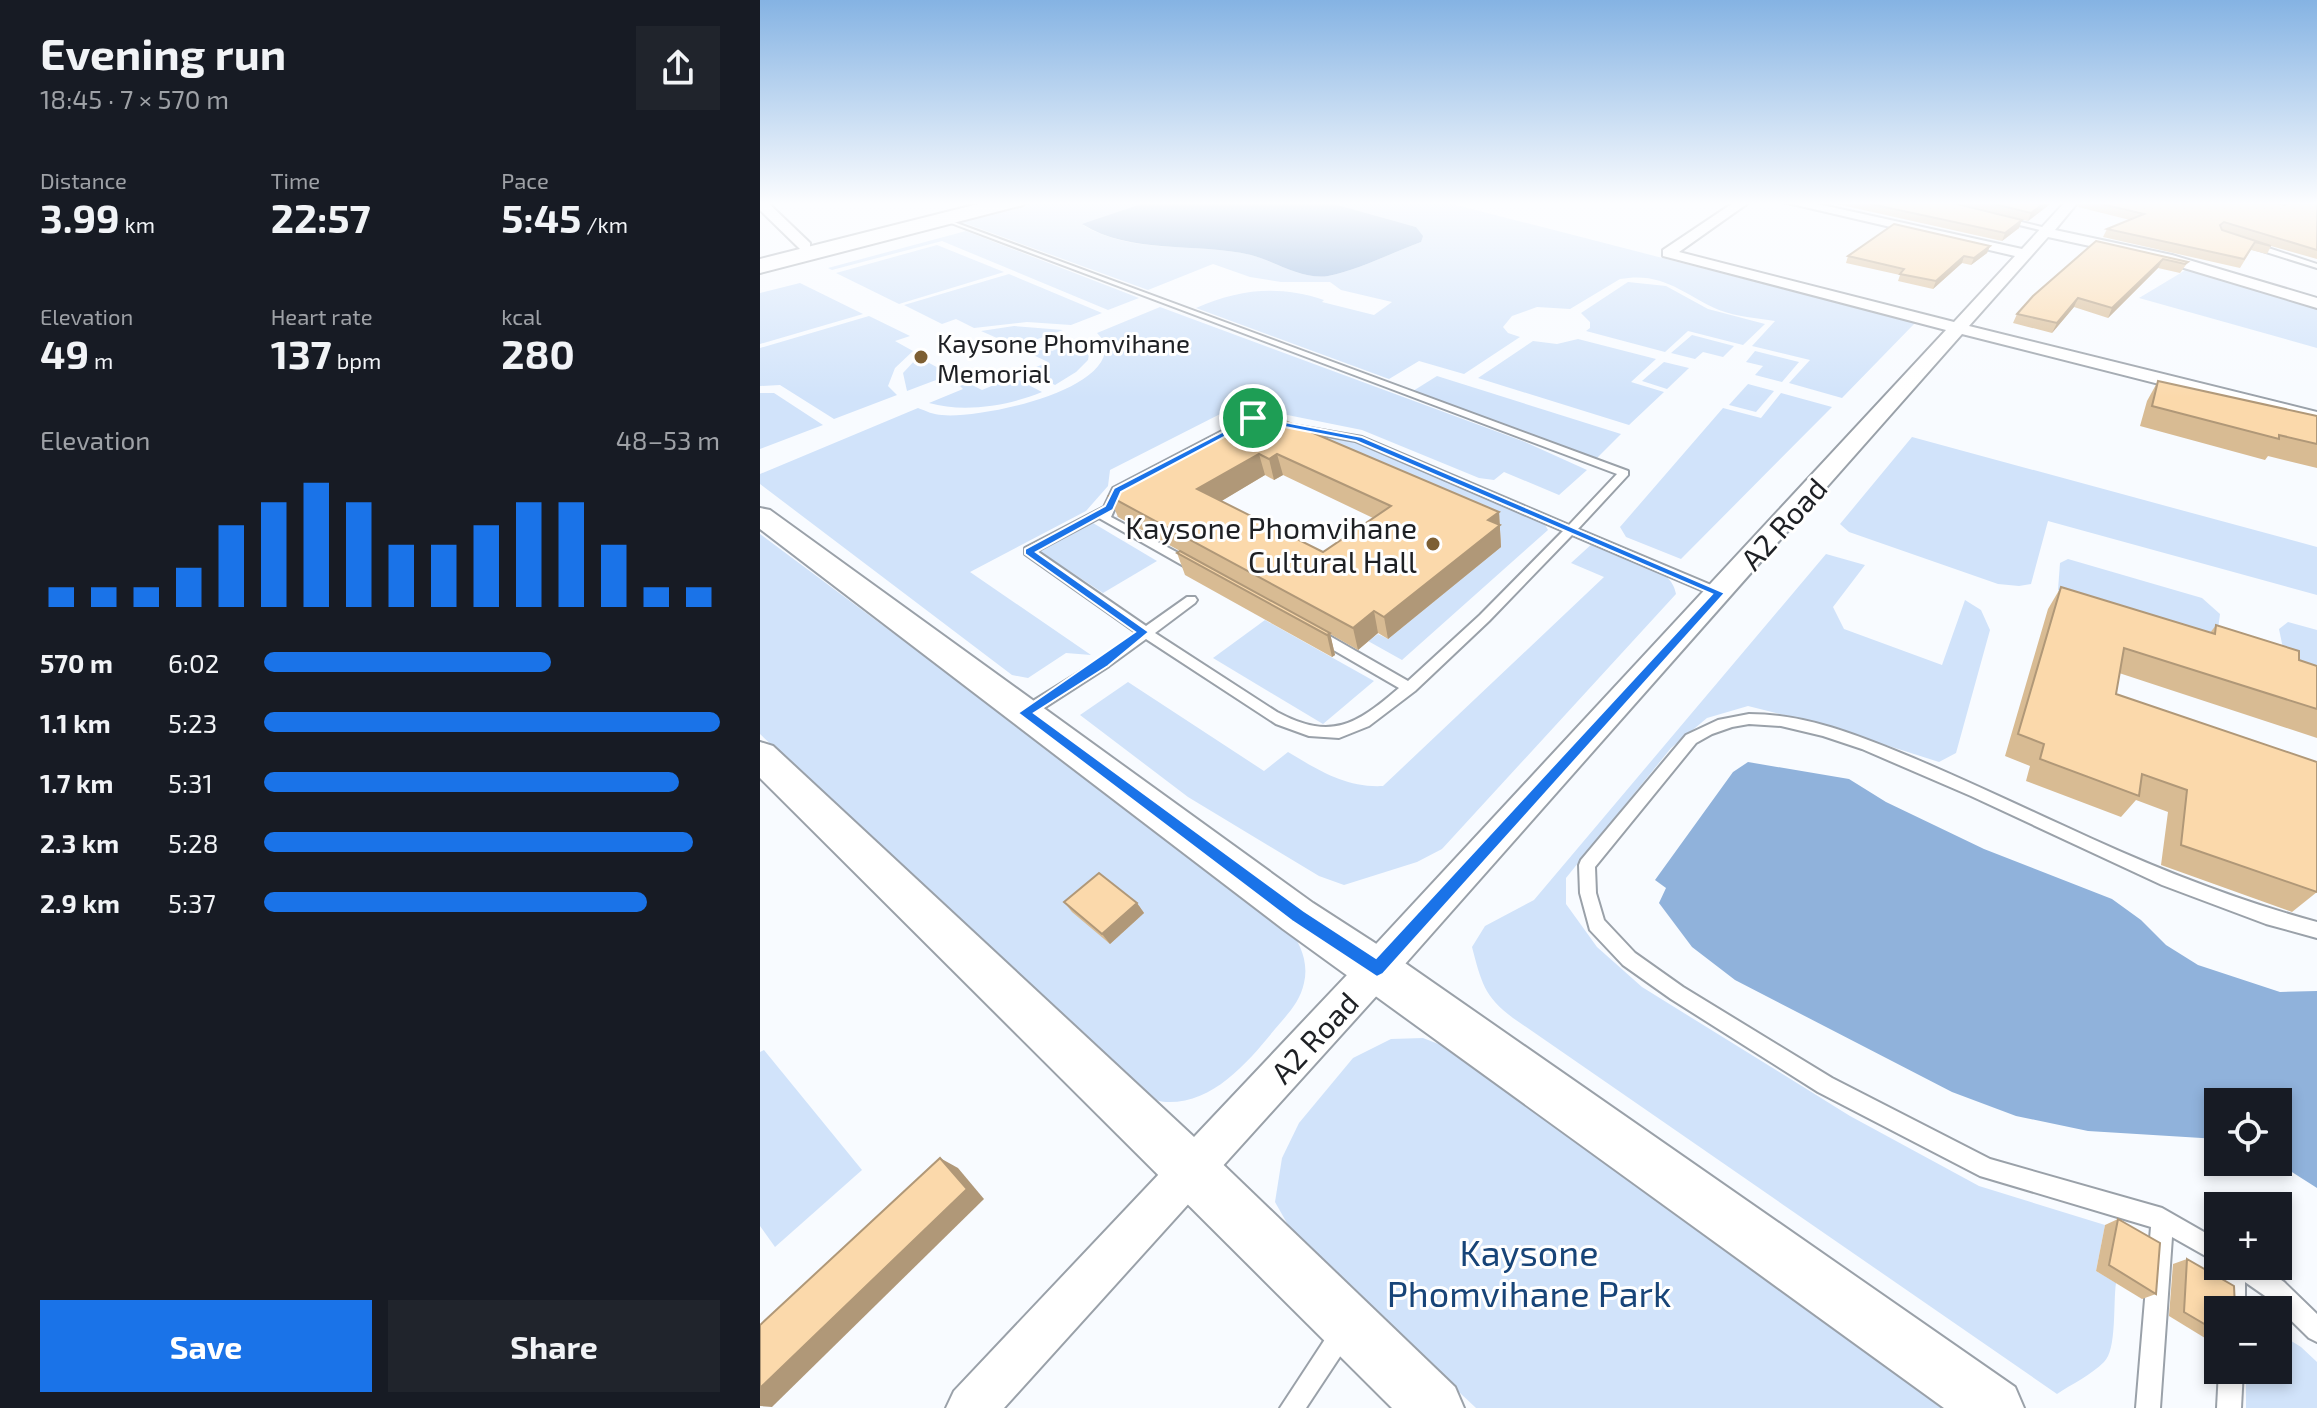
<!DOCTYPE html>
<meta charset="utf-8">
<style>
:root{--surface:#171b24;--page:#20242c;--text:#f1f3f6;--muted:#9ea1a6;--accent:#1a73e8}
body{margin:0;font-family:"Exo 2",sans-serif;background:var(--page);color:var(--text);height:100vh;display:flex;flex-direction:column;font-size:30px;white-space:nowrap}
*{box-sizing:border-box;margin:0}
p{font-size:26px;color:var(--muted)}
.icon{flex:none;width:44px;height:44px;fill:none;stroke:currentColor;stroke-width:2;stroke-linecap:round;stroke-linejoin:round}
.map{position:relative;flex:1;overflow:hidden}
.drawer{display:flex;flex-direction:column;background:var(--surface);width:760px}
.drawer>*{flex:none}
.fabs{position:absolute;left:1444px;top:1088px;display:grid;gap:16px}
.fabs a{display:grid;place-items:center;width:88px;height:88px;border-radius:0px;background:var(--surface);box-shadow:0 4px 12px #0003;font-size:40px}
.pin{position:absolute;display:grid;place-items:center;width:68px;height:68px;color:#fff;margin:-34px;border:4px solid #fff;border-radius:50%;box-shadow:0 2px 8px #0007}
.round{display:grid;place-items:center;flex:none;width:84px;height:84px;border-radius:0px;background:var(--page)}
.head{display:flex;align-items:center;justify-content:space-between;height:136px;padding:0 40px}
h1{font-size:44px;font-weight:700;line-height:60px}
.metrics{display:grid;grid-template-columns:repeat(3,1fr);gap:12px;height:136px;padding:8px 40px}
.metrics div{display:grid;align-content:center}
.metrics b{font-size:40px;font-weight:700}
.metrics small{font-size:22px;font-weight:400}
.metrics p{font-size:22px}
.chart{height:224px;padding:16px 40px}
.chart p{display:flex;justify-content:space-between}
.chart svg{width:100%;height:144px;margin-top:8px;stroke:var(--accent);stroke-width:6}
.primary-button{display:flex;gap:16px;margin-top:auto;padding:16px 40px}
.primary-button a{flex:1;height:92px;border-radius:0px;background:var(--accent);color:#fff;font-size:32px;font-weight:700;line-height:92px;text-align:center}
.primary-button a+a{background:var(--page);color:var(--text)}
ul{padding:0 40px;list-style:none;font-size:26px}
li{display:grid;grid-template-columns:128px 96px 1fr;align-items:center;height:60px}
li i{height:20px;border-radius:10px;background:var(--accent)}
main{display:flex;flex:1;min-height:0}
.map>svg:first-child{display:block}
.green{fill:#d1e3fa}
.water{fill:#90b2db}
.lines{fill:none;stroke-linecap:round;stroke-linejoin:round}
.service-casing{stroke:#9aa1a9;stroke-width:4}
.minor-casing{stroke:#9aa1a9;stroke-width:4}
.tertiary-casing{stroke:#9aa1a9;stroke-width:4}
.trunk-casing{stroke:#9aa1a9;stroke-width:4}
.service{fill:#fff;fill-rule:evenodd}
.minor{fill:#fff;fill-rule:evenodd}
.tertiary{fill:#fff;fill-rule:evenodd}
.trunk{fill:#fff;fill-rule:evenodd}
.wall{fill:#d8bb93;fill-rule:evenodd}
.shaded-wall{fill:#b09878}
.building{fill:#fbd9ab;stroke:#b09878;stroke-width:2;fill-rule:evenodd}
.route{fill:#1a73e8;stroke:#fff;stroke-width:2;fill-rule:evenodd}
.poi-dot{fill:#7d5f33;stroke:#fff;stroke-width:3}
.labels{text-anchor:middle;dominant-baseline:central;stroke-width:6;stroke-linejoin:round;paint-order:stroke}
.far-poi-label{font-size:26px;fill:#1e2024;stroke:#fff;text-anchor:start}
.street-label{font-size:30px;fill:#1e2024;stroke:#fff}
.poi-label{font-size:30px;fill:#1e2024;stroke:#fff;text-anchor:end}
.near-park-label{font-size:36px;fill:#174478;stroke:#fff}
</style>
<main>
<section class="drawer">
<div class="head"><div><h1>Evening run</h1><p>18:45 · 7 × 570 m</p></div><a class="round"><svg class="icon" aria-label="share" viewBox="0 0 24 24"><path d="M12 15V3M7 8l5-5 5 5M5 13v7h14v-7"/></svg></a></div>
<div class="metrics">
<div><p>Distance</p><b>3.99<small> km</small></b></div>
<div><p>Time</p><b>22:57</b></div>
<div><p>Pace</p><b>5:45<small> /km</small></b></div>
</div>
<div class="metrics">
<div><p>Elevation</p><b>49<small> m</small></b></div>
<div><p>Heart rate</p><b>137<small> bpm</small></b></div>
<div><p>kcal</p><b>280</b></div>
</div>
<div class="chart"><p><span>Elevation</span>48–53 m</p>
<svg viewBox="0 0 160 44" preserveAspectRatio="none"><path d="M5 44V38M15 44V38M25 44V38M35 44V32M45 44V19M55 44V12M65 44V6M75 44V12M85 44V25M95 44V25M105 44V19M115 44V12M125 44V12M135 44V25M145 44V38M155 44V38"/></svg>
</div>
<ul>
<li><b>570 m</b>6:02<i style="width:63%"></i></li>
<li><b>1.1 km</b>5:23<i style="width:100%"></i></li>
<li><b>1.7 km</b>5:31<i style="width:91%"></i></li>
<li><b>2.3 km</b>5:28<i style="width:94%"></i></li>
<li><b>2.9 km</b>5:37<i style="width:84%"></i></li>
</ul>
<div class="primary-button"><a>Save</a><a>Share</a></div>
</section>
<div class="map">
<svg width="1557" height="1408" viewBox="0 0 1557 1408">
<rect width="100%" height="100%" fill="#f8fbff"/>
<g class="green">
<path d="M267,201h123l-67,24c48,30 114,17 168,30 23,6 52,25 77,21 31,-6 63,-23 93,-34l-5,-15 -93,-26h118l474,122 -73,75 -53,-15 21,-23 -58,-14 23,-25c-18,-3 -38,-4 -56,-11 -35,-15 -55,-39 -99,-31l-50,30 -33,-2 -25,9 -9,11 5,6 12,4 -56,37 -45,-13 -30,18 -193,-71c44,-19 82,-23 128,-8l-2,2 52,13 18,-13 -51,-12 -11,-8h-49l-31,-5 -37,-13 -65,26 -192,-70z"/>
<path d="M206,231l173,67 -31,12 -166,-69 -110,29 -4,-2z"/>
<path d="M177,245l67,27 -105,32 -63,-31z"/>
<path d="M1429,268l128,39v41l-178,-50z"/>
<path d="M249,274l93,39 -31,12 -44,-3 -53,6 -18,-9 -14,5 -38,-19z"/>
<path d="M868,282l38,4 42,23 57,15 -22,21 -55,-14 -23,21 -79,-21 4,-3v-6l-9,-9z"/>
<path d="M40,283l63,31 -103,30v-51z"/>
<path d="M400,307l365,135 62,28 -28,25 -55,-23 -10,8 -15,-2 -117,-48 -110,-22h-20l-122,62 -2,16 -22,25 -116,61 121,83 -25,-2 -38,25 -16,-3 -252,-191v-10l158,-66c8,3 16,7 24,7 35,4 173,-23 163,-73l-8,-9z"/>
<path d="M109,316l41,20 -15,5 18,10 -18,17 -7,18 9,9 -63,24 -54,-34 -20,1v-38z"/>
<path d="M254,326l49,4 -31,11 3,3 -13,5 -41,-18z"/>
<path d="M932,335l42,11 -11,11 -20,-5 -8,7 -24,-6z"/>
<path d="M324,338l6,10 -2,12 -12,12 -21,13 -28,-14 21,-9 -17,-8 15,-6 6,3z"/>
<path d="M818,339l78,20 -25,23 33,10 -35,33 -151,-47 55,-37 24,3z"/>
<path d="M995,351l44,11 -17,20 -27,-7 8,-9 -17,-4z"/>
<path d="M158,357l39,21 -7,2 -6,-3 -37,14 -4,-18z"/>
<path d="M904,362l25,6 -22,21 -25,-8z"/>
<path d="M677,376l184,58 -25,25 -183,-68z"/>
<path d="M253,377l29,15c-34,14 -78,21 -113,11l34,-14 -3,-3 8,-3 14,7z"/>
<path d="M988,384l26,7 -18,21 -27,-7z"/>
<path d="M0,393h14l49,32 -63,24z"/>
<path d="M1021,393l51,14 -151,152 -55,-22 -6,-10 103,-119 38,10z"/>
<path d="M501,426l90,14 192,81 5,9 -146,130 -34,-19 10,-7 10,5 112,-92 -11,-6 10,-8 -61,-27 -9,6 -10,-4 -8,6 -21,-10 15,-11 -61,-27 -17,10 -29,-13 16,-11 -44,-19 -154,85 21,-31 89,-49z"/>
<path d="M1152,437l405,110v48l-269,-74 -17,63 -12,2 -21,-2 -149,-52 -9,-8z"/>
<path d="M333,523l64,38 -54,32 -64,-42z"/>
<path d="M0,534l527,392c13,16 22,36 17,57 -4,19 -17,32 -29,46 -27,33 -62,75 -109,73 -7,0 -17,-5 -23,-8l-383,-360z"/>
<path d="M834,542c25,10 79,24 82,52l-234,255 -25,13 -73,23 -25,-9 -131,-79 -108,-82 48,-33 136,89 24,-19c30,18 58,36 95,34l221,-209 -33,-14z"/>
<path d="M1066,554l39,11 -32,42 11,22 98,36 23,-65 16,10 9,20 -34,123 -17,9 -122,-39 -69,-17 -41,12 -36,30 -105,130v26l31,43 45,40 208,129 129,70 126,39 -9,46 20,12c-3,20 1,67 -12,79 -13,13 -32,22 -47,32l-544,-376c-29,-21 -32,-37 -41,-71l13,-21 49,-26z"/>
<path d="M1308,559l134,39 18,16 -3,23 -143,-36 -16,-11 2,-27z"/>
<path d="M505,620l109,61 -51,43 -110,-66z"/>
<path d="M1528,622l29,8v45l-32,-17 -6,-29z"/>
<path d="M663,1038l36,14 483,356h-466l-180,-169 -21,-37 7,-44 17,-35 54,-65 38,-19z"/>
<path d="M4,1050l98,120 -87,77 -15,-21v-174z"/>
<path d="M1518,1333l23,14 16,15v46h-71v-38h32z"/>
</g>
<g class="water">
<path d="M390,201h173l93,26 7,9 -2,6c-30,11 -62,28 -93,34 -25,4 -54,-15 -77,-21 -55,-13 -120,0 -169,-31z"/>
<path d="M988,762l101,17 37,23 98,47 128,50 29,21 25,25 32,20 82,27 37,-1v197l-41,-26 2,-60h-60v37l-130,-8 -72,-15 -64,-24 -217,-112 -43,-33 -33,-44 7,-15 -11,-8 78,-108z"/>
</g>
<g class="lines">
<g class="service-casing">
<g id="service">
<path d="M183,218l685,253v4l-50,54 145,61 2,3 -2,3h-8l-143,-61 -83,86 -74,70 -46,35 -30,12 -30,-2 -33,-12 -130,-85 -37,27 -79,51h-10l-2,-4 2,-4 79,-49 38,-27 -112,-79v-6l79,-41 9,-19 136,-71 8,2 -135,73 -11,25 86,46v6h-8l-90,-51 -62,33 109,75 41,-29h8l2,3 -2,3 -40,30 122,79c54,29 79,13 122,-24l-88,-51 -1,-3 1,-3h10l87,50 72,-66 83,-84 -208,-90 -71,-13 -3,-1v-4l81,14 207,88 48,-51 -674,-254z"/>
<path d="M1245,218l45,11 1,1 -3,2 -45,-11z"/>
<path d="M1493,243l64,21v4l-67,-21z"/>
<path d="M989,714c60,0 115,24 169,46 49,21 96,43 144,65 83,39 166,73 255,97v16l-51,-14 -104,-39 -191,-89 -109,-47 -39,-13 -42,-10 -32,-2 -17,3 -20,7 -16,9 -101,124 1,26 8,27 31,33 48,34 149,91 158,81 172,49 56,32v23l-46,-26 -12,171h-24l15,-181 -171,-51 -162,-84 -147,-93 -48,-34 -33,-35 -10,-37 -1,-28 2,-5 105,-125 32,-15z"/>
<path d="M1463,1266h38l23,16 33,32v28l-8,-4 -41,-40 -23,-16v28h-24z"/>
<path d="M583,1320l8,4 4,8 -4,8 -45,68h-26l55,-84z"/>
<path d="M1459,1370h24l-2,38h-24z"/>
</g>
</g>
<g class="minor-casing">
<g id="minor">
<path d="M0,201h6l44,42v6h-10l-40,-39z"/>
<path d="M976,201h15l-72,51 275,70 61,-66 -236,-55h25l218,48 44,-48h13l-24,29 117,25 145,43v10l-153,-46 -116,-25 -79,89 348,86v12l-355,-90 -572,647 -386,427h-58l8,-17 410,-434 582,-627 -283,-74v-6z"/>
</g>
</g>
<g class="tertiary-casing">
<g id="tertiary">
<path d="M0,508l10,2 543,393 79,51 623,433 9,21h-80l-661,-479 -523,-400z"/>
<path d="M0,742l13,4 435,404 247,237 9,21h-72l-632,-630z"/>
</g>
</g>
<g class="trunk-casing">
<path id="trunk" d="M230,201h36l-3,4 -263,68v-14z"/>
</g>
<use href="#service" class="service"/>
<use href="#minor" class="minor"/>
<use href="#tertiary" class="tertiary"/>
<use href="#trunk" class="trunk"/>
</g>
<g class="wall">
<path d="M1063,201h122l74,27 -17,13z"/>
<path d="M1189,201h105l-26,20z"/>
<path d="M1320,201h190l14,4 33,-4v58l-46,-13 -4,8 -16,-4 -11,18 -137,-31 4,-8 23,-9 -52,-13z"/>
<path d="M1336,241l92,21 -8,11 -22,-5 -50,50 -34,-11 -22,26 -39,-10 4,-9z"/>
<path d="M1230,246l-3,7 -16,12 -9,-2 -29,26 -35,-8 2,-6 -54,-12 2,-7z"/>
<path d="M1398,381l159,35v52l-49,-12 -3,4 -125,-34 7,-25z"/>
<path d="M504,412l235,100 2,35 -113,92 -10,-6 -20,17 -28,-16 5,21 -3,2 -147,-82 -8,-22 3,-2 -62,-34 -9,-21zM505,475l9,5 9,-5 90,43 -50,34 -102,-51z"/>
<path d="M1301,587l149,46 6,-8 83,35 18,6v72l-198,-65 -3,21 201,68v130l-25,20 -131,-47 7,-53 -32,-12 -15,17 -95,-36 4,-15 -25,-10 43,-147z"/>
<path d="M304,902l73,1 7,10 -34,31 -38,-32z"/>
<path d="M1358,1219l38,75 -14,5 -46,-28 9,-46z"/>
<path d="M1427,1259l31,51v36l-49,-30 4,-52z"/>
</g>
<g class="shaded-wall">
<path d="M1287,201h7l-26,20 3,-8z"/>
<path d="M1262,220l-3,8 -17,13 3,-8z"/>
<path d="M1230,246l-3,7 -16,12 3,-7z"/>
<path d="M1204,256l-2,7 -29,26 3,-8z"/>
<path d="M1403,259l-5,9 -50,50 4,-10z"/>
<path d="M1318,298l-4,9 -22,26 5,-10z"/>
<path d="M499,454l6,21 -60,36 -8,-22z"/>
<path d="M517,454l6,21 -9,5 -5,-21z"/>
<path d="M739,512l2,35 -113,92 -4,-22 104,-97z"/>
<path d="M614,611l4,22 -20,17 -5,-22z"/>
<path d="M570,633l5,22 -3,2 -5,-22z"/>
<path d="M377,903l7,10 -34,31 -8,-10z"/>
<path d="M180,1158l18,10 26,31 -212,208 -12,-1v-18z"/>
</g>
<g class="building">
<path d="M1097,201h88l77,19 -17,13z"/>
<path d="M1222,201h65l-16,12z"/>
<path d="M1329,201h181l14,4 9,-4h24v49l-93,-28 -4,3 2,5 49,16 -16,-4 -11,17 -137,-30 37,-15z"/>
<path d="M1134,224l96,22 -16,12 -10,-2 -28,25 -36,-7 4,-5 -56,-13z"/>
<path d="M1336,241l92,21 -3,2 -22,-5 -51,49 -34,-10 -21,25 -40,-9 16,-18z"/>
<path d="M1398,381l159,35v28l-38,-9v4l-127,-33z"/>
<path d="M504,412l235,100 -11,8 12,5 -116,92 -10,-6 -21,17 -244,-132zM499,454l10,5 8,-5 114,52 -68,46 -126,-63z"/>
<path d="M420,551l150,82 -3,2 -150,-82z"/>
<path d="M1301,587l154,47 1,-9 83,26v9l18,6v43l-193,-61 -8,46 201,68v130l-136,-47 6,-55 -45,-16 -3,22 -99,-37 4,-15 -26,-10z"/>
<path d="M339,873l38,30 -35,31 -38,-32z"/>
<path d="M180,1158l27,31 -207,199v-63z"/>
<path d="M1358,1219l42,24 -4,51 -47,-29z"/>
<path d="M1427,1259l47,27 1,21 26,1v2h-43v22l-34,-20z"/>
</g>
<linearGradient id="sky" x2="0" y2="1"><stop stop-color="#85b3e3"/><stop offset="0.51" stop-color="#fcfdff"/><stop offset="1" stop-color="#fcfdff" stop-opacity="0"/></linearGradient>
<rect width="1557" height="398" fill="url(#sky)"/>
<path class="route" d="M493,416l109,21 363,156 -342,381 -6,3 -85,-56 -274,-208 117,-81 -110,-78v-5l80,-43 9,-18zM494,421l102,20 356,153 -336,364 -72,-47 -270,-198 74,-47 41,-34 -113,-80 77,-42 8,-18z"/>
<g class="poi-dot">
<circle cx="161" cy="357" r="8"/>
<circle cx="673" cy="544" r="8"/>
</g>
<g class="labels">
<g class="far-poi-label">
<text x="177" y="342">Kaysone Phomvihane<tspan x="177" dy="30">Memorial</tspan></text>
</g>
<g class="street-label">
<text transform="translate(1023 523) rotate(-48)">A2 Road</text>
<text transform="translate(554 1037) rotate(-47)">A2 Road</text>
</g>
<g class="poi-label">
<text x="657" y="527">Kaysone Phomvihane<tspan x="657" dy="34">Cultural Hall</tspan></text>
</g>
<g class="near-park-label">
<text x="769" y="1251">Kaysone<tspan x="769" dy="41">Phomvihane Park</tspan></text>
</g>
</g>
</svg>
<div class="fabs">
<a><svg class="icon" aria-label="locate" viewBox="0 0 24 24"><circle cx="12" cy="12" r="6"/><path d="M12 2v4M12 18v4M2 12h4M18 12h4"/></svg></a>
<a>+</a>
<a>−</a>
</div>
<div class="pin" style="left:493px;top:418px;background:#1e9e55"><svg class="icon" aria-label="arrive" viewBox="0 0 24 24"><path d="M6 21V4h12l-3 4 3 4H6"/></svg></div>
</div>
</main>
